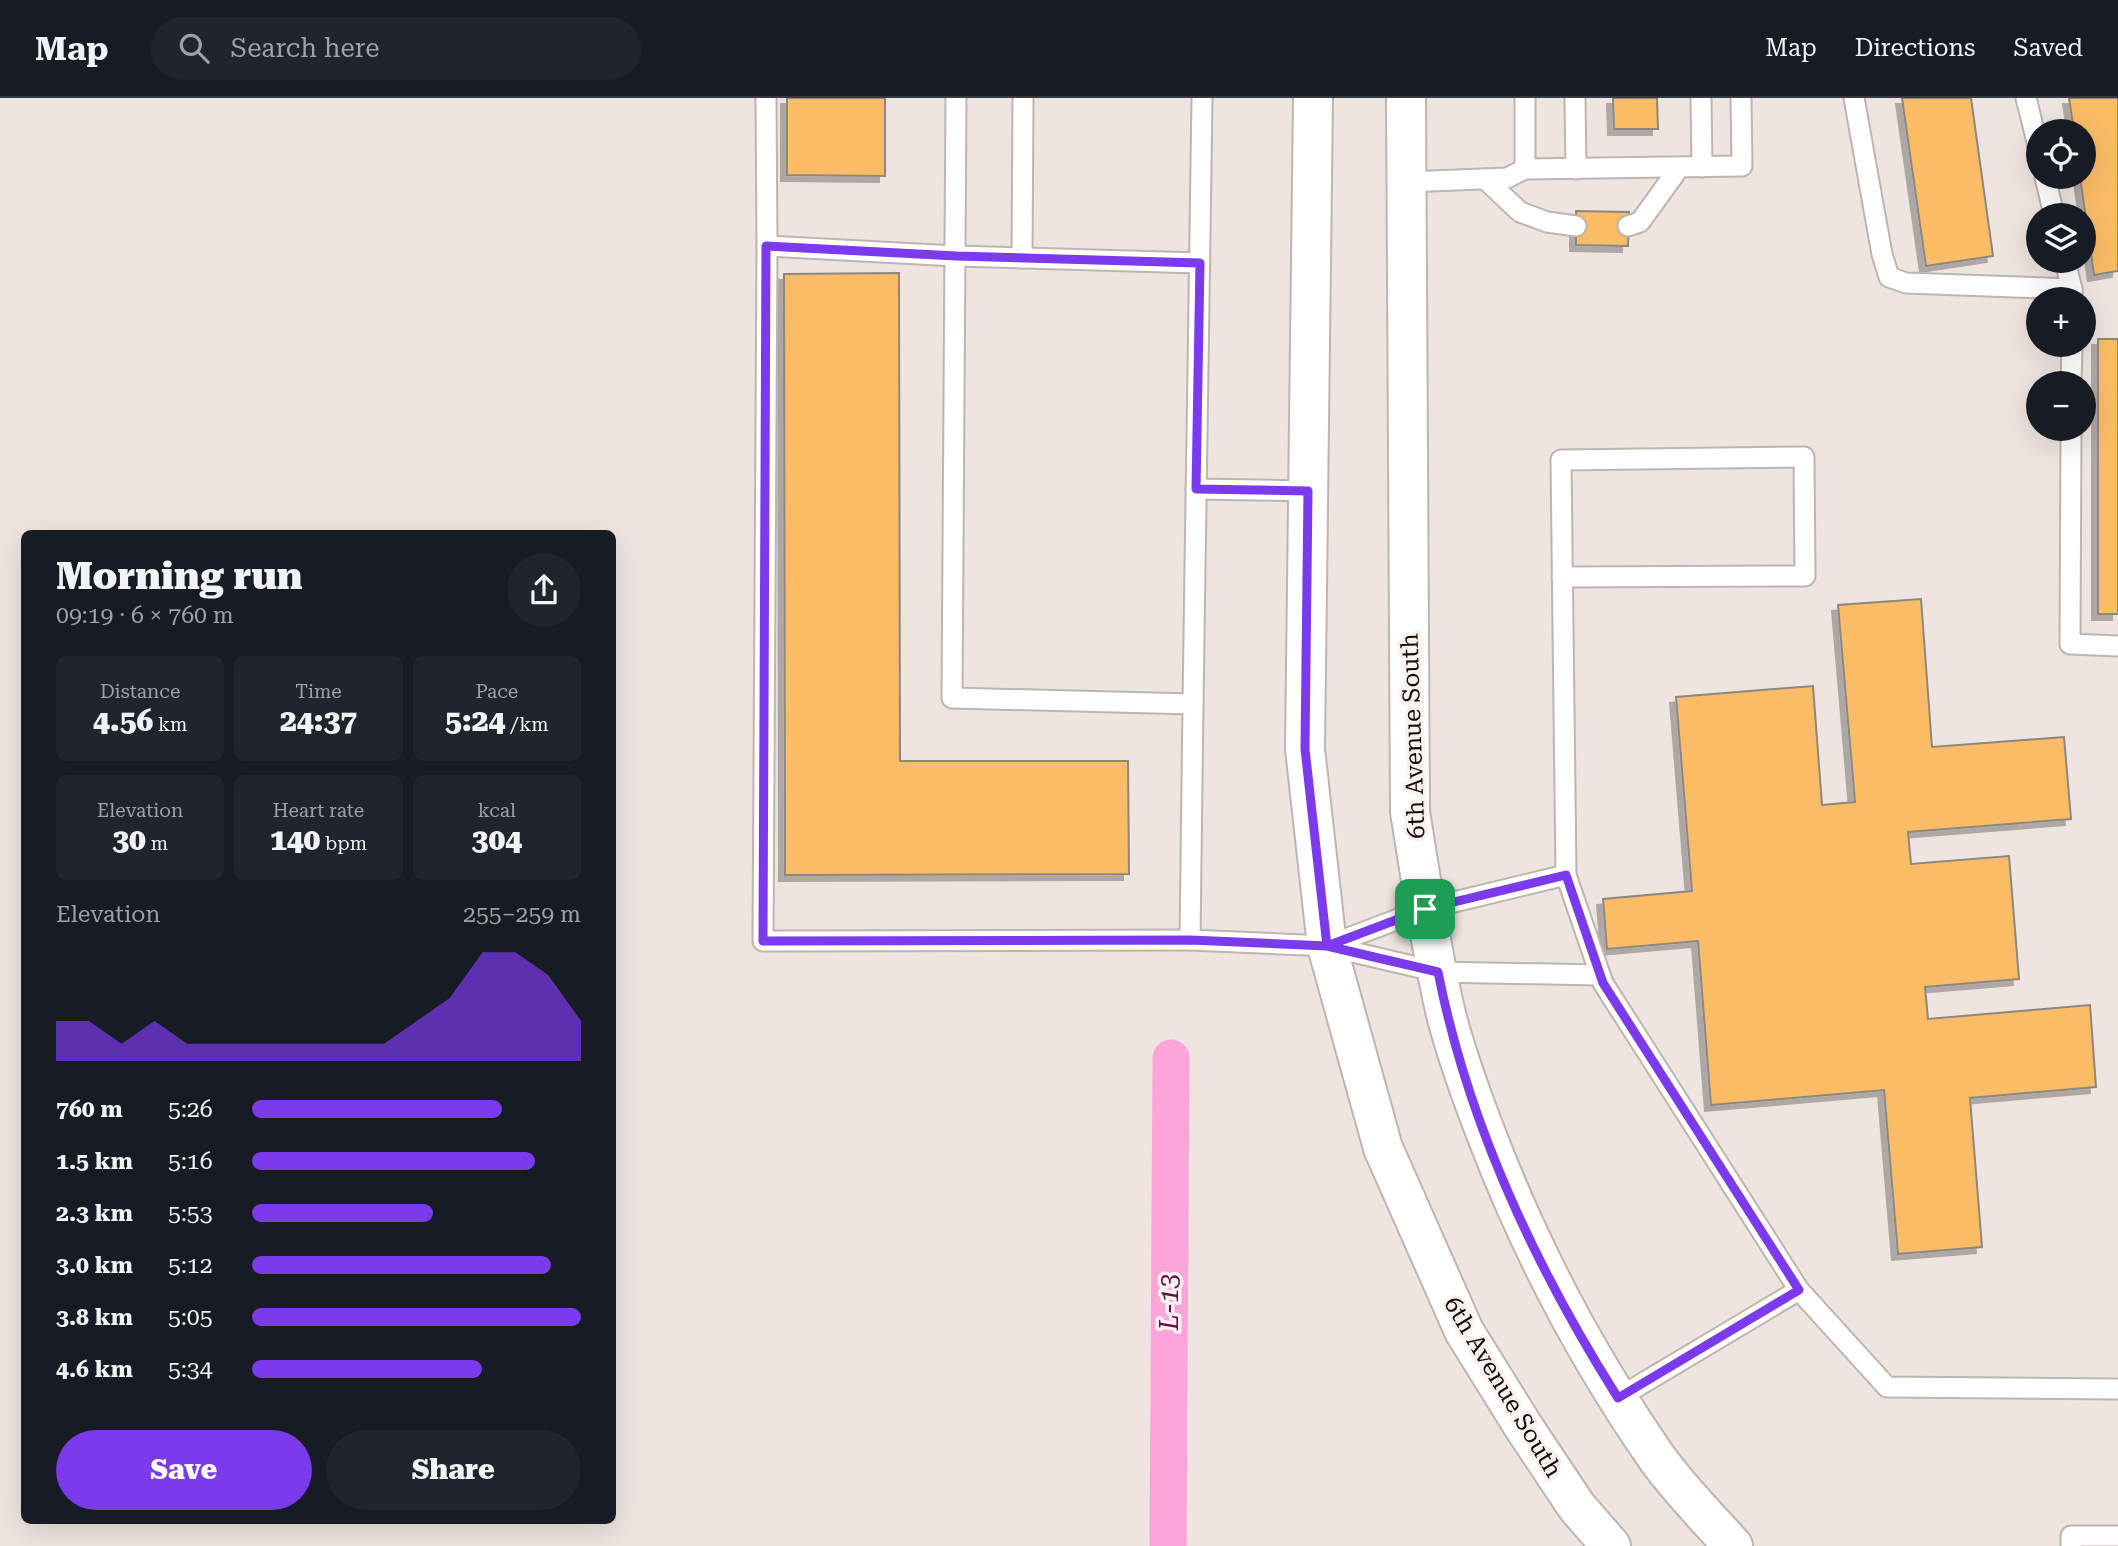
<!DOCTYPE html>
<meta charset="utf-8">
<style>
:root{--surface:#171b24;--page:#20242c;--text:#f1f3f6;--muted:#9ea1a6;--line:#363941;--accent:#7c3aed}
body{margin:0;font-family:"Roboto Serif",serif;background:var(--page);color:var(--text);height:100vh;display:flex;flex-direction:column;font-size:26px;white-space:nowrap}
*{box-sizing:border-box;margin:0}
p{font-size:23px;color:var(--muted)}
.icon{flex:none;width:38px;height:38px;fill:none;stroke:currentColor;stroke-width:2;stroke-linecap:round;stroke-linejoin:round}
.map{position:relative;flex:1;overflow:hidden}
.drawer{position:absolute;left:21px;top:432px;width:595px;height:994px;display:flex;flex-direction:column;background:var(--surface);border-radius:10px;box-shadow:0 7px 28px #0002}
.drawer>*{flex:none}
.buttons{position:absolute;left:2026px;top:21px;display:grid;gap:14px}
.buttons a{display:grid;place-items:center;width:70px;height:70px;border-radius:50%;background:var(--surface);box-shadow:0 7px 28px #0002;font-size:35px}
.pin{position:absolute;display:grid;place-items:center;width:60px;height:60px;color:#fff;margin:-30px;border-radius:14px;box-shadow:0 4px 10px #0006}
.round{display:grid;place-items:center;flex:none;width:74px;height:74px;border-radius:37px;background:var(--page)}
.head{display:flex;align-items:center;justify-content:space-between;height:119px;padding:0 35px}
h1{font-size:38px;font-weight:800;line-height:52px}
.metrics{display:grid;grid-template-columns:repeat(3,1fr);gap:10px;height:119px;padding:7px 35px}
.metrics div{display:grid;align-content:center;border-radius:10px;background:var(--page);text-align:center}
.metrics b{font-size:30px;font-weight:800}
.metrics small{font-size:19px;font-weight:400}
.metrics p{font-size:19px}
.chart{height:196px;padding:14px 35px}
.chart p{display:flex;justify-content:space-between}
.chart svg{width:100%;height:126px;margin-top:7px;fill:var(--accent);opacity:.7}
.button{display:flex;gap:14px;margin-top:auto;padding:14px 35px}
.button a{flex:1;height:80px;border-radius:42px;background:var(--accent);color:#fff;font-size:28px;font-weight:800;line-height:80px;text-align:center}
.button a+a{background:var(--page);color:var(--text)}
ul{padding:0 35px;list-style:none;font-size:23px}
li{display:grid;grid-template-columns:112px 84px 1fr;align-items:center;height:52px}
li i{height:18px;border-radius:9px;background:var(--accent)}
header{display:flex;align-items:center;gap:42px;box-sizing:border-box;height:98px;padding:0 35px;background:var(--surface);border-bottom:2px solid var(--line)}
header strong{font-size:33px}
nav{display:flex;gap:38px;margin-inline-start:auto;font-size:24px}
.search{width:490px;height:63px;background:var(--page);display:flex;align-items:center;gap:18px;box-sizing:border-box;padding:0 24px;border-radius:38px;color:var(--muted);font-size:26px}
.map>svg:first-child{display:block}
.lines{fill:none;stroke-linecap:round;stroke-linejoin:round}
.canal{stroke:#fda4db;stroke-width:37}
.building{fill:#fabc66;stroke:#8c8780;stroke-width:2;filter:url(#shadow)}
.service-casing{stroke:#beb5b1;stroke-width:23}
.tertiary-casing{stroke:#beb5b1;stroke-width:42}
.service{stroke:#fff;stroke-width:19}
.tertiary{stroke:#fff;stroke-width:38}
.route-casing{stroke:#fff;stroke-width:14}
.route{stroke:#7c3aed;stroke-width:9}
.labels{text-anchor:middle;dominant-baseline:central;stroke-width:7;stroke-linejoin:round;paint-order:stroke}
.street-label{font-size:24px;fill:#0e0b0a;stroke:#fbf1ed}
.water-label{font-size:26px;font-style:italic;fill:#5e1248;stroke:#fbf1ed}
</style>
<header>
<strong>Map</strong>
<div class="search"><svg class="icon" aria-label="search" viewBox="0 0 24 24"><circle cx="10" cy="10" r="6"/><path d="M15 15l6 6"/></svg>Search here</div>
<nav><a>Map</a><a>Directions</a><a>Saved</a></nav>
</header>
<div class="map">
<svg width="2118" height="1448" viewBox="0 0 2118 1448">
<defs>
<filter id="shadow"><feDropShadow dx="-6" dy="6" stdDeviation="0" flood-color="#0004"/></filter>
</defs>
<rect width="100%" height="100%" fill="#eee4e0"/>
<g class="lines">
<path class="canal" d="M1168,1448l3,-488"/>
</g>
<g class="building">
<path d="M787,0h98v78l-98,-1z"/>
<path d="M1613,0h44l1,31h-44z"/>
<path d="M1902,0h69l22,158 -67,10z"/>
<path d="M2069,0h49v173l-24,4 -14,-98h4v-46h-10z"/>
<path d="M1576,113l53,1 -1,34 -52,-1z"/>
<path d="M899,175l1,488h228l1,113 -344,1 -1,-601z"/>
<rect x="2098" y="241" width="20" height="275"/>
<path d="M1921,501l11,148 132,-10 7,82 -163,13 3,32 98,-8 10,123 -94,8 3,32 162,-14 6,82 -126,11 12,149 -84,7 -14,-164 -173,15 -13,-164 -91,8 -4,-50 89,-8 -16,-194 137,-11 9,119 33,-3 -17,-197z"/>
</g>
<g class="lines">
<g class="service-casing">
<g id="service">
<path d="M766,0l1,148 189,10 244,7"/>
<path d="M956,0l-4,600 241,6 -3,236 137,6 111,26 162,3"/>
<path d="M1575,0l1,71"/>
<path d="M1701,0l1,69"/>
<path d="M1854,0l28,156 7,23 17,6 166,6"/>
<path d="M2026,0l13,52"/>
<path d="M1525,71l217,-3 -1,-68"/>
<path d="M2045,79l9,38"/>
<path d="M1485,81l35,33 27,10 29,4"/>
<path d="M1406,84l101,-4 18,-9v-71"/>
<path d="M1628,128l12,-4 39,-54"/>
<path d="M767,148l-4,695 427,-1"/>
<path d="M1022,160l1,-160"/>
<path d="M2065,163l7,28v10"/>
<path d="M2071,285l1,-38"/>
<path d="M2071,331l-1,215 48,2"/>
<path d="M1196,391l113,2"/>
<path d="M1562,479l243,-1 -1,-119 -243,3 5,415 37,108 196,307"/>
<path d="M1193,606l9,-606"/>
<path d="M1327,848l98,-37 141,-34"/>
<path d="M1618,1300l181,-108 88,97 231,2"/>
<path d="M2071,1448v-10h47"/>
</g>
</g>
<g class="tertiary-casing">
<g id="tertiary">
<path d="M1313,0l-8,651 22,197 56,202 81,183 59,95 54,81 34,39"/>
<path d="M1406,0l4,714c11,66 20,133 35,198 10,41 25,82 40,121 44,116 101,225 172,327 22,31 51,60 76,88"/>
</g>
</g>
<use href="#service" class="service"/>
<use href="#tertiary" class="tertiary"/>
</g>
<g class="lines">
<g class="route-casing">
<path id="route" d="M1425,811l-98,37 -22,-197 3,-258 -112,-2 4,-226 -244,-7 -190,-10 -3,695 427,-1 137,6 111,26c30,152 98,296 180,426l181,-108 -196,-307 -37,-108 -141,34"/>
</g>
<use href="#route" class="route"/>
</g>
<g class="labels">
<g class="street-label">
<text transform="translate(1413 638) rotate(-92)">6th Avenue South</text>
<text transform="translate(1503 1289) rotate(59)">6th Avenue South</text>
</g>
<g class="water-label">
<text transform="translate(1169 1204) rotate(-90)">L-13</text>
</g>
</g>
</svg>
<div class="buttons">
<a><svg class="icon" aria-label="locate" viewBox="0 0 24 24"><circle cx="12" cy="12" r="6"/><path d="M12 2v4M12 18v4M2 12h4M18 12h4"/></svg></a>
<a><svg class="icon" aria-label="layers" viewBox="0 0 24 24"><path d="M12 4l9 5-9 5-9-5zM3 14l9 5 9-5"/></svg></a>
<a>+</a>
<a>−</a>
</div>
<div class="pin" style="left:1425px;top:811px;background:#1e9e55"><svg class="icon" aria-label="arrive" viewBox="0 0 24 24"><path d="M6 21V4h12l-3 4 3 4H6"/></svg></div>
<section class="drawer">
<div class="head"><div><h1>Morning run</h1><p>09:19 · 6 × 760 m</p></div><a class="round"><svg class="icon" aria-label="share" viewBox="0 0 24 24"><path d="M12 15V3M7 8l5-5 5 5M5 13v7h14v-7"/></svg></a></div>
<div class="metrics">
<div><p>Distance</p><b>4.56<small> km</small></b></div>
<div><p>Time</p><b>24:37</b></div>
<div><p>Pace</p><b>5:24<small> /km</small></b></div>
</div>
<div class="metrics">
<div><p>Elevation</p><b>30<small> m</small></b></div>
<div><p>Heart rate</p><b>140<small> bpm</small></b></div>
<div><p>kcal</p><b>304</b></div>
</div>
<div class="chart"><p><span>Elevation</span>255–259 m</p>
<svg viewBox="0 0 160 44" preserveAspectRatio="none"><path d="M0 44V30L10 30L20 38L30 30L40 38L50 38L60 38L70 38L80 38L90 38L100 38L110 30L120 22L130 6L140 6L150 14L160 30V44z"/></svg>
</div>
<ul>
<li><b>760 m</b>5:26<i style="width:76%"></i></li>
<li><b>1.5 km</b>5:16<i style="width:86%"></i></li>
<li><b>2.3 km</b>5:53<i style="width:55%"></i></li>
<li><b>3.0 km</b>5:12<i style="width:91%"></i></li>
<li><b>3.8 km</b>5:05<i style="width:100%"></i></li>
<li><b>4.6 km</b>5:34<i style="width:70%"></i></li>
</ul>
<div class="button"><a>Save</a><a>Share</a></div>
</section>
</div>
